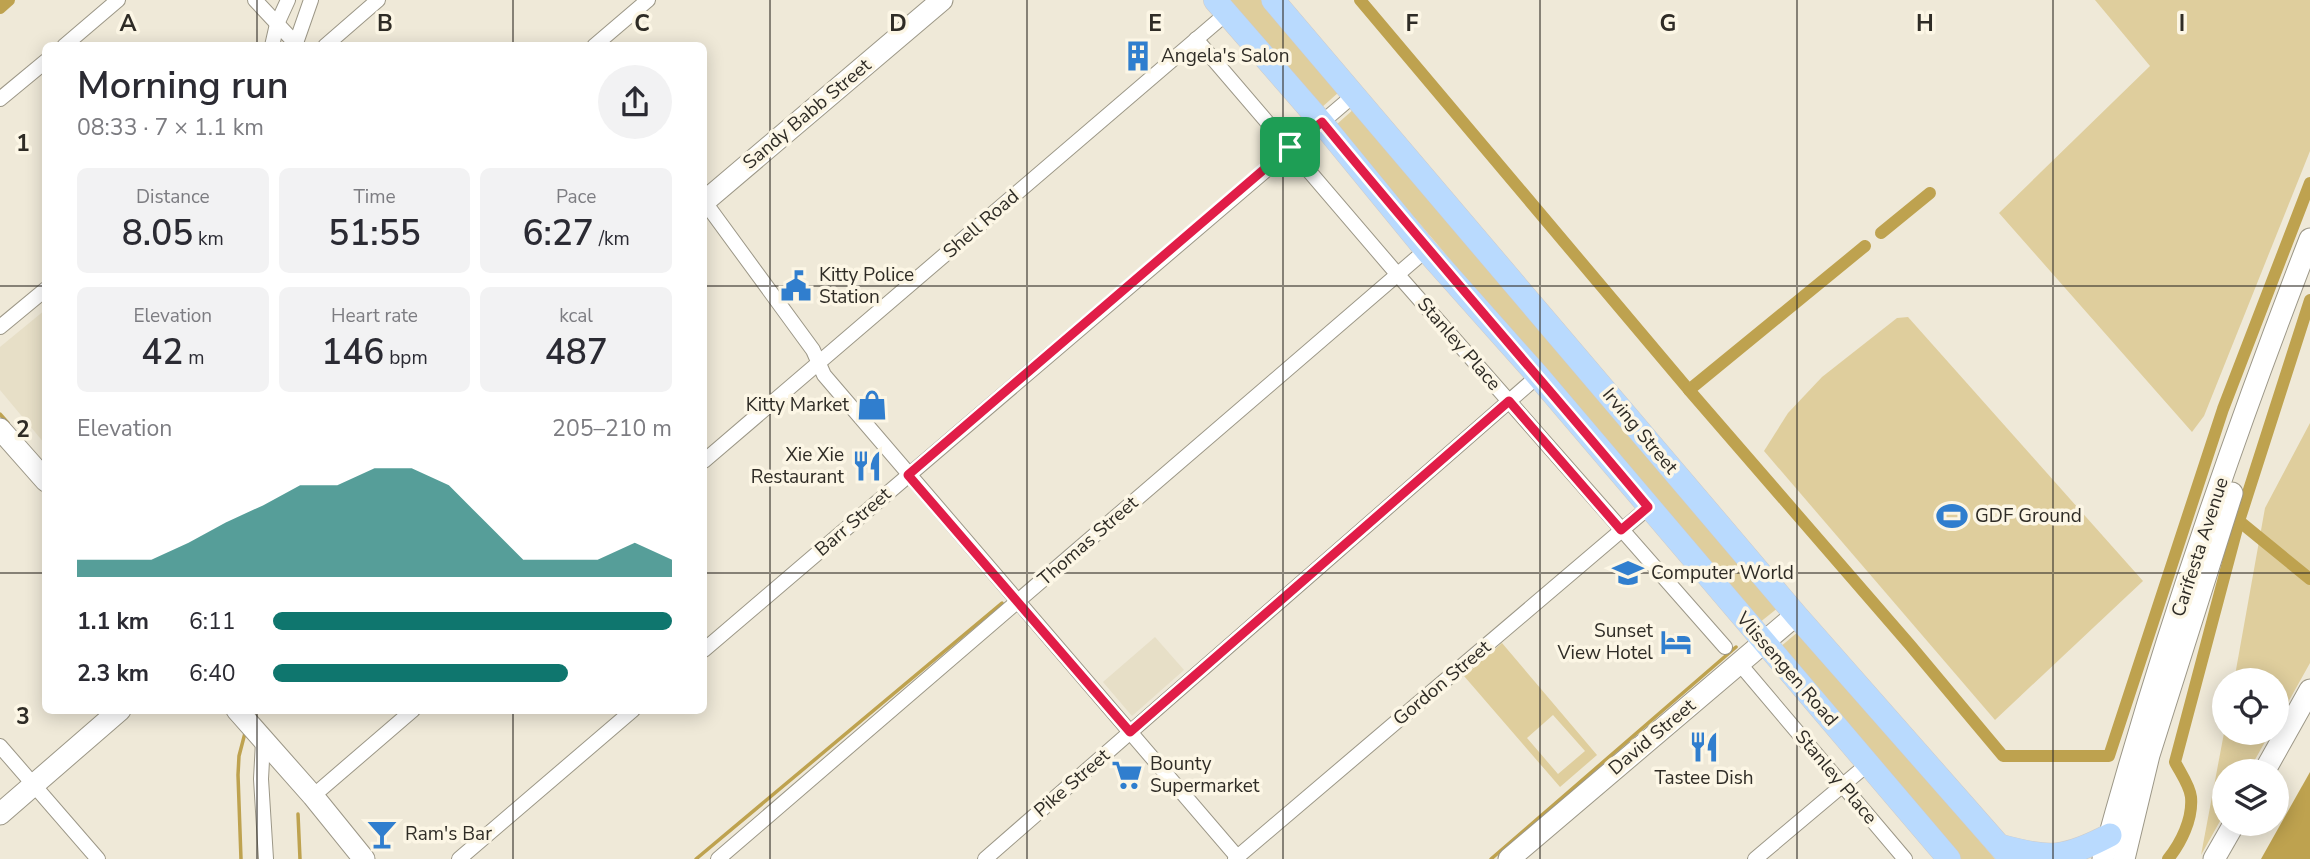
<!DOCTYPE html>
<meta charset="utf-8">
<style>
:root{--surface:#fff;--page:#f2f2f3;--text:#2b2b33;--muted:#7c7c81;--accent:#0f766e}
body{margin:0;font-family:"Nunito Sans",sans-serif;background:var(--page);color:var(--text);height:100vh;display:flex;flex-direction:column;font-size:26px;white-space:nowrap}
*{box-sizing:border-box;margin:0}
p{font-size:23px;color:var(--muted)}
.icon{flex:none;width:38px;height:38px;fill:none;stroke:currentColor;stroke-width:2;stroke-linecap:round;stroke-linejoin:round}
.map{position:relative;flex:1;overflow:hidden}
.side{position:absolute;left:42px;top:42px;width:665px;height:672px;display:flex;flex-direction:column;background:var(--surface);border-radius:10px;box-shadow:0 4px 18px #0003}
.side>*{flex:none}
.buttons{position:absolute;left:2212px;top:668px;display:grid;gap:14px}
.buttons a{display:grid;place-items:center;width:77px;height:77px;border-radius:50%;background:var(--surface);box-shadow:0 4px 18px #0003;font-size:35px}
.pin{position:absolute;display:grid;place-items:center;width:60px;height:60px;color:#fff;margin:-30px;border-radius:14px;box-shadow:0 4px 10px #0006}
.round{display:grid;place-items:center;flex:none;width:74px;height:74px;border-radius:37px;background:var(--page)}
.summary{display:flex;align-items:center;justify-content:space-between;height:119px;padding:0 35px}
h1{font-size:38px;font-weight:600;line-height:52px}
.metrics{display:grid;grid-template-columns:repeat(3,1fr);gap:10px;height:119px;padding:7px 35px}
.metrics div{display:grid;align-content:center;border-radius:10px;background:var(--page);text-align:center}
.metrics b{font-size:35px;font-weight:600}
.metrics small{font-size:19px;font-weight:400}
.metrics p{font-size:19px}
.chart{height:196px;padding:14px 35px}
.chart p{display:flex;justify-content:space-between}
.chart svg{width:100%;height:126px;margin-top:7px;fill:var(--accent);opacity:.7}
ul{padding:0 35px;list-style:none;font-size:23px}
li{display:grid;grid-template-columns:112px 84px 1fr;align-items:center;height:52px}
li i{height:18px;border-radius:9px;background:var(--accent)}
.map>svg:first-child{display:block}
.built{fill:#e7dfc7}
.green{fill:#dfce9d;fill-rule:evenodd}
.water{fill:#bea24f}
.lines{fill:none;stroke-linecap:round;stroke-linejoin:round}
.stream{stroke:#bea24f;stroke-width:3.5}
.canal{stroke:#bea24f;stroke-width:12}
.street-casing{stroke:#9c9787;stroke-width:16}
.secondary-casing{stroke:#9c9787;stroke-width:23}
.primary-casing{stroke:#cdcccb;stroke-width:24}
.street{stroke:#fff;stroke-width:14}
.secondary{stroke:#fff;stroke-width:21}
.primary{stroke:#b9dafe;stroke-width:23}
.route-casing{stroke:#fff;stroke-width:14}
.route{stroke:#e11d48;stroke-width:9}
.grid{fill:none;stroke:#2f2c26;stroke-width:2;stroke-opacity:0.55}
.labels{text-anchor:middle;dominant-baseline:central;stroke-width:7;stroke-linejoin:round;paint-order:stroke}
.poi-label{font-size:19px;fill:#2f2c26;stroke:#fcf6e5;text-anchor:start}
.street-label{font-size:19px;fill:#2f2c26;stroke:#fcf6e5}
.grid-label{font-size:23px;text-anchor:middle;font-weight:bold;fill:#2f2c26;stroke:#fcf6e5;stroke-width:7;stroke-linejoin:round;paint-order:stroke}
</style>
<div class="map">
<svg width="2310" height="859" viewBox="0 0 2310 859">
<rect width="100%" height="100%" fill="#efe9d8"/>
<g class="built">
<path d="M45,310v134l-45,-54v-43z"/>
<path d="M1155,637l29,33 -52,46 -29,-34z"/>
</g>
<g class="green">
<path d="M1230,0h31l78,92 -18,16z"/>
<path d="M2095,0h215v151l-106,265 -12,16 -193,-219 151,-147z"/>
<path d="M1355,108l424,499 -20,16 -423,-498z"/>
<path d="M1908,317l235,264 -148,139 -231,-269 24,-38 34,-36 75,-59z"/>
<path d="M2310,423v240l-33,59v-41h-43l31,-173z"/>
<path d="M1799,631l196,228h-35l-181,-211z"/>
<path d="M1502,643l95,112 -37,32 -96,-111zM1553,715l32,36 -27,23 -31,-36z"/>
<path d="M2224,733h46l-22,39h-24v42l-23,41z"/>
</g>
<path class="water" d="M2310,772v87h-49z"/>
<g class="lines">
<g class="stream">
<path d="M0,414l8,9"/>
<path d="M298,814l2,45"/>
<path d="M241,859l-3,-84 1,-19 6,-23"/>
<path d="M696,859l306,-256"/>
<path d="M1491,859l245,-212"/>
</g>
<g class="canal">
<path d="M1360,0l329,390 176,-144"/>
<path d="M0,8l9,-8"/>
<path d="M1881,233l49,-40"/>
<path d="M1689,390l221,255 93,111h106l114,-347 87,-226"/>
<path d="M2239,521l71,58"/>
<path d="M2168,859c13,-16 25,-40 23,-62 -1,-11 -11,-25 -16,-35l64,-241 71,-221"/>
</g>
<g class="street-casing">
<g id="street">
<path d="M255,0l43,46"/>
<path d="M1196,39l202,236 327,372"/>
<path d="M296,43l15,-43"/>
<path d="M64,46l54,-46"/>
<path d="M272,46l5,-22 11,-24"/>
<path d="M325,46l53,-46"/>
<path d="M594,46l54,-46"/>
<path d="M0,99l46,-38"/>
<path d="M704,201l109,149 11,25 415,484"/>
<path d="M0,327l46,-38"/>
<path d="M704,461l523,-448"/>
<path d="M704,650l650,-555"/>
<path d="M1739,663l166,196"/>
<path d="M263,742l-2,37 5,80"/>
<path d="M0,746l98,113"/>
<path d="M313,796l100,-86"/>
<path d="M459,859l174,-149"/>
<path d="M718,859l708,-609"/>
<path d="M985,859l553,-483"/>
<path d="M1235,859l414,-352"/>
<path d="M1755,859l113,-95"/>
</g>
</g>
<g class="secondary-casing">
<g id="secondary">
<path d="M704,202l238,-202"/>
<path d="M0,429l46,52"/>
<path d="M237,710l76,86 51,63"/>
<path d="M2264,772l46,-82"/>
<path d="M0,814l120,-104"/>
<path d="M1509,859l287,-244"/>
<path d="M2103,859c57,-210 128,-417 207,-620"/>
<path d="M2124,859l25,-104 83,-262"/>
<path d="M2214,859l20,-35"/>
</g>
</g>
<g class="primary-casing">
<g id="primary">
<path d="M1215,0l107,123 104,127 112,126 411,483"/>
<path d="M1273,0l523,615 215,244"/>
<path d="M2001,846c50,13 63,13 109,-11"/>
</g>
</g>
<use href="#street" class="street"/>
<use href="#secondary" class="secondary"/>
<use href="#primary" class="primary"/>
</g>
<g class="lines">
<g class="route-casing">
<path id="route" d="M1322,122c107,130 218,256 326,385l-27,23 -112,-129 -379,331 -222,-257 382,-328z"/>
</g>
<use href="#route" class="route"/>
</g>
<path class="grid" d="M257,0v46M513,0v46M770,0v859M1027,0v859M1283,0v859M1540,0v859M1797,0v859M2053,0v859M0,286h46M704,286h1606M0,573h46M704,573h1606M257,710v149M513,710v149"/>
<defs>
<g id="building-bare" transform="scale(2.415)"><path d="M-4-6H4V6H1V3H-1V6H-4ZM-2.5-4.3h1.7v1.8h-1.7ZM.8-4.3h1.7v1.8H.8ZM-2.5-1h1.7V.8h-1.7ZM.8-1h1.7V.8H.8Z" fill="#307ece" stroke="#fcf6e5" stroke-width="2.5" paint-order="stroke"/></g>
<g id="civic-bare" transform="scale(2.415)"><path d="M-.6-6.5H3V-4.5H.6V-3L4-1V1h2V6H-6V1h2V-1L-.6-3ZM-1.2 2.5V6h2.4V2.5Z" fill="#307ece" stroke="#fcf6e5" stroke-width="2.5" paint-order="stroke"/></g>
<g id="shop-bare" transform="scale(2.415)"><path d="M-5-2.5h2.3a2.7 3.5 0 0 1 5.4 0H5L5.5 6h-11ZM-1.5-2.5h3a1.5 2.3 0 0 0-3 0Z" fill="#307ece" stroke="#fcf6e5" stroke-width="2.5" paint-order="stroke"/></g>
<g id="restaurant-bare" transform="scale(2.415)"><path d="M-5-6h1v4h1v-4h1v4h1v-4h1v5L-1.5 .5V6h-2V.5L-5-1ZM5-6V6H3V1.5H1.5Q1.5-4 5-6Z" fill="#307ece" stroke="#fcf6e5" stroke-width="2.5" paint-order="stroke"/></g>
<g id="stadium-bare" transform="scale(2.415)"><path d="M0-5a6.5 5 0 1 0 0 10a6.5 5 0 1 0 0-10ZM-3.5-1.8h7v3.6h-7Z" fill="#307ece" stroke="#fcf6e5" stroke-width="2.5" paint-order="stroke"/></g>
<g id="school-bare" transform="scale(2.415)"><path d="M0-5L7-2L0 1L-7-2ZM-4 1L0 2.5L4 1V4Q0 6-4 4Z" fill="#307ece" stroke="#fcf6e5" stroke-width="2.5" paint-order="stroke"/></g>
<g id="hotel-bare" transform="scale(2.415)"><path d="M-6-4.5h1.5V1H6V5H4.5V3h-9V5H-6ZM-4 0a1.8 1.8 0 1 1 3.6 0ZM.5 0V-2.5h3Q6-2.5 6 0Z" fill="#307ece" stroke="#fcf6e5" stroke-width="2.5" paint-order="stroke"/></g>
<g id="supermarket-bare" transform="scale(2.415)"><path d="M-6-5.5h2.5l.6 2H6L4.5 2H-2.5L-4.4-4H-6ZM-1.5 3.2a1.3 1.3 0 1 0 .1 0ZM3 3.2a1.3 1.3 0 1 0 .1 0Z" fill="#307ece" stroke="#fcf6e5" stroke-width="2.5" paint-order="stroke"/></g>
<g id="bar-bare" transform="scale(2.415)"><path d="M-6-5H6L.8 .8V4.5H3.5V6h-7V4.5H-.8V.8Z" fill="#307ece" stroke="#fcf6e5" stroke-width="2.5" paint-order="stroke"/></g>
</defs>
<g fill-rule="evenodd">
<use href="#building-bare" x="1138" y="56"/>
<use href="#civic-bare" x="796" y="286"/>
<use href="#shop-bare" x="872" y="405"/>
<use href="#restaurant-bare" x="867" y="466"/>
<use href="#stadium-bare" x="1952" y="516"/>
<use href="#school-bare" x="1628" y="573"/>
<use href="#hotel-bare" x="1676" y="642"/>
<use href="#restaurant-bare" x="1704" y="747"/>
<use href="#supermarket-bare" x="1127" y="775"/>
<use href="#bar-bare" x="382" y="834"/>
</g>
<g class="labels">
<g class="poi-label">
<text x="1161" y="56">Angela's Salon</text>
<text x="819" y="275">Kitty Police<tspan x="819" dy="22">Station</tspan></text>
<text x="849" y="405" text-anchor="end">Kitty Market</text>
<text x="844" y="455" text-anchor="end">Xie Xie<tspan x="844" dy="22">Restaurant</tspan></text>
<text x="1975" y="516">GDF Ground</text>
<text x="1651" y="573">Computer World</text>
<text x="1653" y="631" text-anchor="end">Sunset<tspan x="1653" dy="22">View Hotel</tspan></text>
<text x="1150" y="764">Bounty<tspan x="1150" dy="22">Supermarket</tspan></text>
<text x="1704" y="778" text-anchor="middle">Tastee Dish</text>
<text x="405" y="834">Ram's Bar</text>
</g>
<g class="street-label">
<text transform="translate(807 114) rotate(-40)">Sandy Babb Street</text>
<text transform="translate(981 224) rotate(-41)">Shell Road</text>
<text transform="translate(1459 344) rotate(49)">Stanley Place</text>
<text transform="translate(1640 431) rotate(50)">Irving Street</text>
<text transform="translate(853 522) rotate(-41)">Barr Street</text>
<text transform="translate(1088 541) rotate(-41)">Thomas Street</text>
<text transform="translate(2200 547) rotate(-72)">Carifesta Avenue</text>
<text transform="translate(1787 669) rotate(49)">Vlissengen Road</text>
<text transform="translate(1442 683) rotate(-40)">Gordon Street</text>
<text transform="translate(1652 737) rotate(-40)">David Street</text>
<text transform="translate(1836 777) rotate(50)">Stanley Place</text>
<text transform="translate(1072 783) rotate(-41)">Pike Street</text>
</g>
</g>
<g class="grid-label">
<text x="128" y="31">A</text>
<text x="385" y="31">B</text>
<text x="642" y="31">C</text>
<text x="898" y="31">D</text>
<text x="1155" y="31">E</text>
<text x="1412" y="31">F</text>
<text x="1668" y="31">G</text>
<text x="1925" y="31">H</text>
<text x="2182" y="31">I</text>
<text x="23" y="151">1</text>
<text x="23" y="437">2</text>
<text x="23" y="724">3</text>
</g>
</svg>
<div class="buttons">
<a><svg class="icon" aria-label="locate" viewBox="0 0 24 24"><circle cx="12" cy="12" r="6"/><path d="M12 2v4M12 18v4M2 12h4M18 12h4"/></svg></a>
<a><svg class="icon" aria-label="layers" viewBox="0 0 24 24"><path d="M12 4l9 5-9 5-9-5zM3 14l9 5 9-5"/></svg></a>
</div>
<div class="pin" style="left:1290px;top:147px;background:#1e9e55"><svg class="icon" aria-label="arrive" viewBox="0 0 24 24"><path d="M6 21V4h12l-3 4 3 4H6"/></svg></div>
<section class="side">
<div class="summary"><div><h1>Morning run</h1><p>08:33 · 7 × 1.1 km</p></div><a class="round"><svg class="icon" aria-label="share" viewBox="0 0 24 24"><path d="M12 15V3M7 8l5-5 5 5M5 13v7h14v-7"/></svg></a></div>
<div class="metrics">
<div><p>Distance</p><b>8.05<small> km</small></b></div>
<div><p>Time</p><b>51:55</b></div>
<div><p>Pace</p><b>6:27<small> /km</small></b></div>
</div>
<div class="metrics">
<div><p>Elevation</p><b>42<small> m</small></b></div>
<div><p>Heart rate</p><b>146<small> bpm</small></b></div>
<div><p>kcal</p><b>487</b></div>
</div>
<div class="chart"><p><span>Elevation</span>205–210 m</p>
<svg viewBox="0 0 160 44" preserveAspectRatio="none"><path d="M0 44V38L10 38L20 38L30 32L40 25L50 19L60 12L70 12L80 6L90 6L100 12L110 25L120 38L130 38L140 38L150 32L160 38V44z"/></svg>
</div>
<ul>
<li><b>1.1 km</b>6:11<i style="width:100%"></i></li>
<li><b>2.3 km</b>6:40<i style="width:74%"></i></li>
</ul>
</section>
</div>
